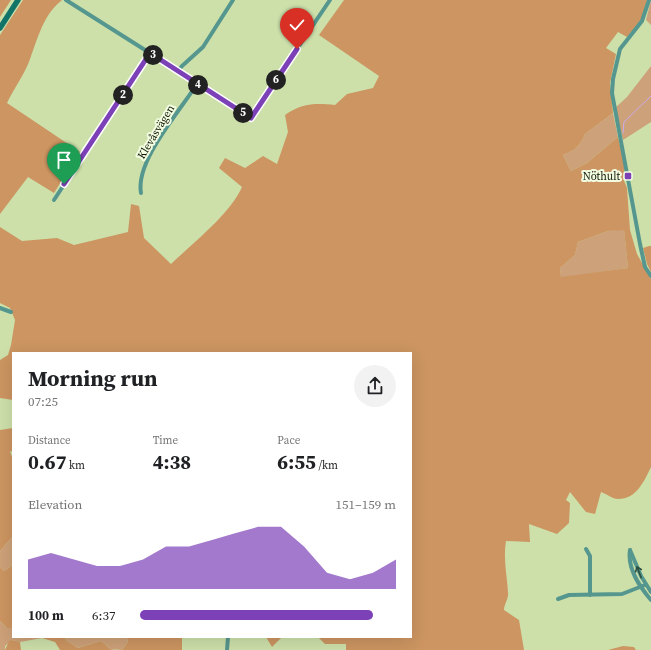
<!DOCTYPE html>
<meta charset="utf-8">
<style>
:root{--surface:#fff;--page:#f2f2f2;--text:#202124;--muted:#757577;--accent:#7c41b7}
body{margin:0;font-family:"Source Serif 4",serif;background:var(--page);color:var(--text);height:100vh;display:flex;flex-direction:column;font-size:15px;white-space:nowrap}
*{box-sizing:border-box;margin:0}
p{font-size:13px;color:var(--muted)}
.icon{flex:none;width:22px;height:22px;fill:none;stroke:currentColor;stroke-width:2;stroke-linecap:round;stroke-linejoin:round}
.map{position:relative;flex:1;overflow:hidden}
.panel{position:absolute;left:12px;top:352px;width:400px;height:286px;display:flex;flex-direction:column;background:var(--surface);border-radius:0px;box-shadow:0 4px 16px #0002}
.panel>*{flex:none}
.pin{position:absolute;display:grid;place-items:center;width:34px;height:34px;color:#fff;margin:-41px -17px;border-radius:50% 50% 50% 0;rotate:-45deg;box-shadow:0 0 4px #0007}
.pin .icon{rotate:45deg}
.km{position:absolute;width:20px;height:20px;margin:-10px;border-radius:50%;background:#222;color:#fff;font-size:11px;line-height:20px;text-align:center}
.round{display:grid;place-items:center;flex:none;width:42px;height:42px;border-radius:21px;background:var(--page)}
.headline{display:flex;align-items:center;justify-content:space-between;height:68px;padding:0 16px}
h1{font-size:22px;font-weight:700;line-height:30px}
.figures{display:grid;grid-template-columns:repeat(3,1fr);gap:6px;height:68px;padding:4px 16px}
.figures div{display:grid;align-content:center}
.figures b{font-size:20px;font-weight:700}
.figures small{font-size:11px;font-weight:400}
.figures p{font-size:11px}
.chart{height:112px;padding:8px 16px}
.chart p{display:flex;justify-content:space-between}
.chart svg{width:100%;height:72px;margin-top:4px;fill:var(--accent);opacity:.7}
ul{padding:0 16px;list-style:none;font-size:13px}
li{display:grid;grid-template-columns:64px 48px 1fr;align-items:center;height:30px}
li i{height:10px;border-radius:5px;background:var(--accent)}
.map>svg:first-child{display:block}
.green{fill:#cda179}
.forest{fill:#cc9561;fill-rule:evenodd}
.lines{fill:none;stroke-linecap:round;stroke-linejoin:round}
.stream{stroke:#c8acee;stroke-width:1}
.street{stroke:#55978e;stroke-width:4}
.secondary{stroke:#127469;stroke-width:5.5}
.oneway{stroke:#2e5042}
.route-casing{stroke:#fff;stroke-width:8}
.route{stroke:#7c41b7;stroke-width:5}
.poi-dot{fill:#7c41b7;stroke:#f3fde2;stroke-width:1.5}
.labels{text-anchor:middle;dominant-baseline:central;stroke-width:4;stroke-linejoin:round;paint-order:stroke}
.street-label{font-size:11px;fill:#0f1503;stroke:#f3fde2}
.poi-label{font-size:11px;fill:#0f1503;stroke:#f3fde2;text-anchor:end}
</style>
<div class="map">
<svg width="651" height="650" viewBox="0 0 651 650">
<rect width="100%" height="100%" fill="#cde0aa"/>
<g class="green">
<path d="M651,0v25l-5,-5z"/>
<path d="M651,66v56l-28,18 -8,-32 12,-11z"/>
<path d="M613,113l5,24 -31,26 -16,8 -8,-16 11,-5 8,-9 3,-7z"/>
<path d="M624,229l4,39 -67,10 -1,-10 15,-13 3,-13 30,-11z"/>
<path d="M13,536v29l-9,6 -4,-4v-16z"/>
<path d="M0,621l7,7h6v9l29,1 -22,4 -8,-2 -7,6v4h-5z"/>
<path d="M64,637h63l1,5 -6,8 -12,-1 -9,-8 -23,7 -11,-7z"/>
</g>
<g class="forest">
<path d="M0,0h11l-11,17z"/>
<path d="M23,0h39c-19,15 -24,38 -32,59 -5,15 -16,29 -23,44l73,49 -26,41 -26,-16 -28,37v-179z"/>
<path d="M344,0h303l-6,20 -14,17 -9,-5 -12,16 10,6 -6,29 3,30 -28,21 -3,7 -8,9 -11,5 8,16 16,-8 31,-26 7,29 -2,12 4,10 3,42 7,24 14,25v188c-7,14 -14,32 -33,32 -6,0 -11,-5 -17,-7l-6,22 -9,-2 -16,-20 -4,8 4,3 -1,20 -12,11 -28,-10 1,18 -24,-1c-3,18 1,34 2,51 1,7 -4,12 -4,18l15,10 5,30h-178v-6h-21l-7,-7h93v-284h-398v47l-13,-2v-38l8,-5 3,-10 4,-25 -5,-12 -10,-5v-76l22,14 35,-3 17,7 54,-13 3,-28 8,2 5,32 27,26c22,-21 59,-50 71,-77l-23,-19 6,-10 20,10 18,-12 14,8 11,-32 -3,-17c17,-12 30,-12 50,-10l12,-11 26,-6 6,-12 -60,-41zM624,230l4,38 -67,9 -1,-9 15,-13 3,-13 30,-11z"/>
<path d="M649,246h2v26l-4,-8 -4,-16z"/>
<path d="M13,428v24l-3,-1 3,9v76l-13,15v-121z"/>
<path d="M13,565v63h-6l-7,-7v-54l4,4z"/>
<path d="M64,637l3,4 11,7 23,-7 9,8 5,1h-55l-5,-8 -13,-4z"/>
<path d="M127,637h55v13h-60l6,-8z"/>
<path d="M266,637h16l-10,10z"/>
<path d="M12,640l8,2 1,8h-16l4,-9z"/>
<path d="M623,646l11,1 2,3h-28z"/>
</g>
<g class="lines">
<path class="stream" d="M623,133l1,-11 27,-26"/>
<g class="street">
<path d="M66,0l185,117 79,-117"/>
<path d="M649,0l-7,21 -22,28 -7,30 -1,14 28,151 5,23 6,9"/>
<path d="M178,71l4,-5 21,-19 30,-47"/>
<path d="M141,193c-6,-32 39,-82 56,-109"/>
<path d="M54,200l96,-147"/>
<path d="M0,308l11,4"/>
<path d="M586,549l4,7v39"/>
<path d="M630,550c-3,19 10,37 21,50"/>
<path d="M630,550l11,26 10,16"/>
<path d="M558,599l11,-4 53,-1 23,-9"/>
<path d="M227,650l1,-13"/>
</g>
<path class="secondary" d="M0,28l18,-28"/>
</g>
<defs><path id="oneway-shaft" d="M-6 0H5M1.5-3L5.5 0L1.5 3" fill="none" stroke-width="1.6" stroke-linecap="round" stroke-linejoin="round"/></defs>
<use class="oneway" href="#oneway-shaft" transform="translate(639 572) rotate(-111)"/>
<g class="lines">
<g class="route-casing">
<path id="route" d="M64,184l86,-131 101,65 46,-69"/>
</g>
<use href="#route" class="route"/>
</g>
<rect class="poi-dot" x="624" y="172" width="8" height="8" rx="2"/>
<g class="labels">
<g class="street-label">
<text transform="translate(156 132) rotate(-59)">Klevåsvägen</text>
</g>
<g class="poi-label">
<text x="620" y="176">Nöthult</text>
</g>
</g>
</svg>
<div class="pin" style="left:64px;top:184px;background:#1e9e55"><svg class="icon" aria-label="arrive" viewBox="0 0 24 24"><path d="M6 21V4h12l-3 4 3 4H6"/></svg></div>
<div class="pin" style="left:297px;top:49px;background:#d93025"><svg class="icon" aria-label="check" viewBox="0 0 24 24"><path d="M5 12l5 5 9-10"/></svg></div>
<b class="km" style="left:123px;top:95px">2</b>
<b class="km" style="left:153px;top:55px">3</b>
<b class="km" style="left:198px;top:85px">4</b>
<b class="km" style="left:243px;top:113px">5</b>
<b class="km" style="left:276px;top:80px">6</b>
<section class="panel">
<div class="headline"><div><h1>Morning run</h1><p>07:25</p></div><a class="round"><svg class="icon" aria-label="share" viewBox="0 0 24 24"><path d="M12 15V3M7 8l5-5 5 5M5 13v7h14v-7"/></svg></a></div>
<div class="figures">
<div><p>Distance</p><b>0.67<small> km</small></b></div>
<div><p>Time</p><b>4:38</b></div>
<div><p>Pace</p><b>6:55<small> /km</small></b></div>
</div>
<div class="chart"><p><span>Elevation</span>151–159 m</p>
<svg viewBox="0 0 160 44" preserveAspectRatio="none"><path d="M0 44V26L10 22L20 26L30 30L40 30L50 26L60 18L70 18L80 14L90 10L100 6L110 6L120 18L130 34L140 38L150 34L160 26V44z"/></svg>
</div>
<ul>
<li><b>100 m</b>6:37<i style="width:91%"></i></li>
</ul>
</section>
</div>
